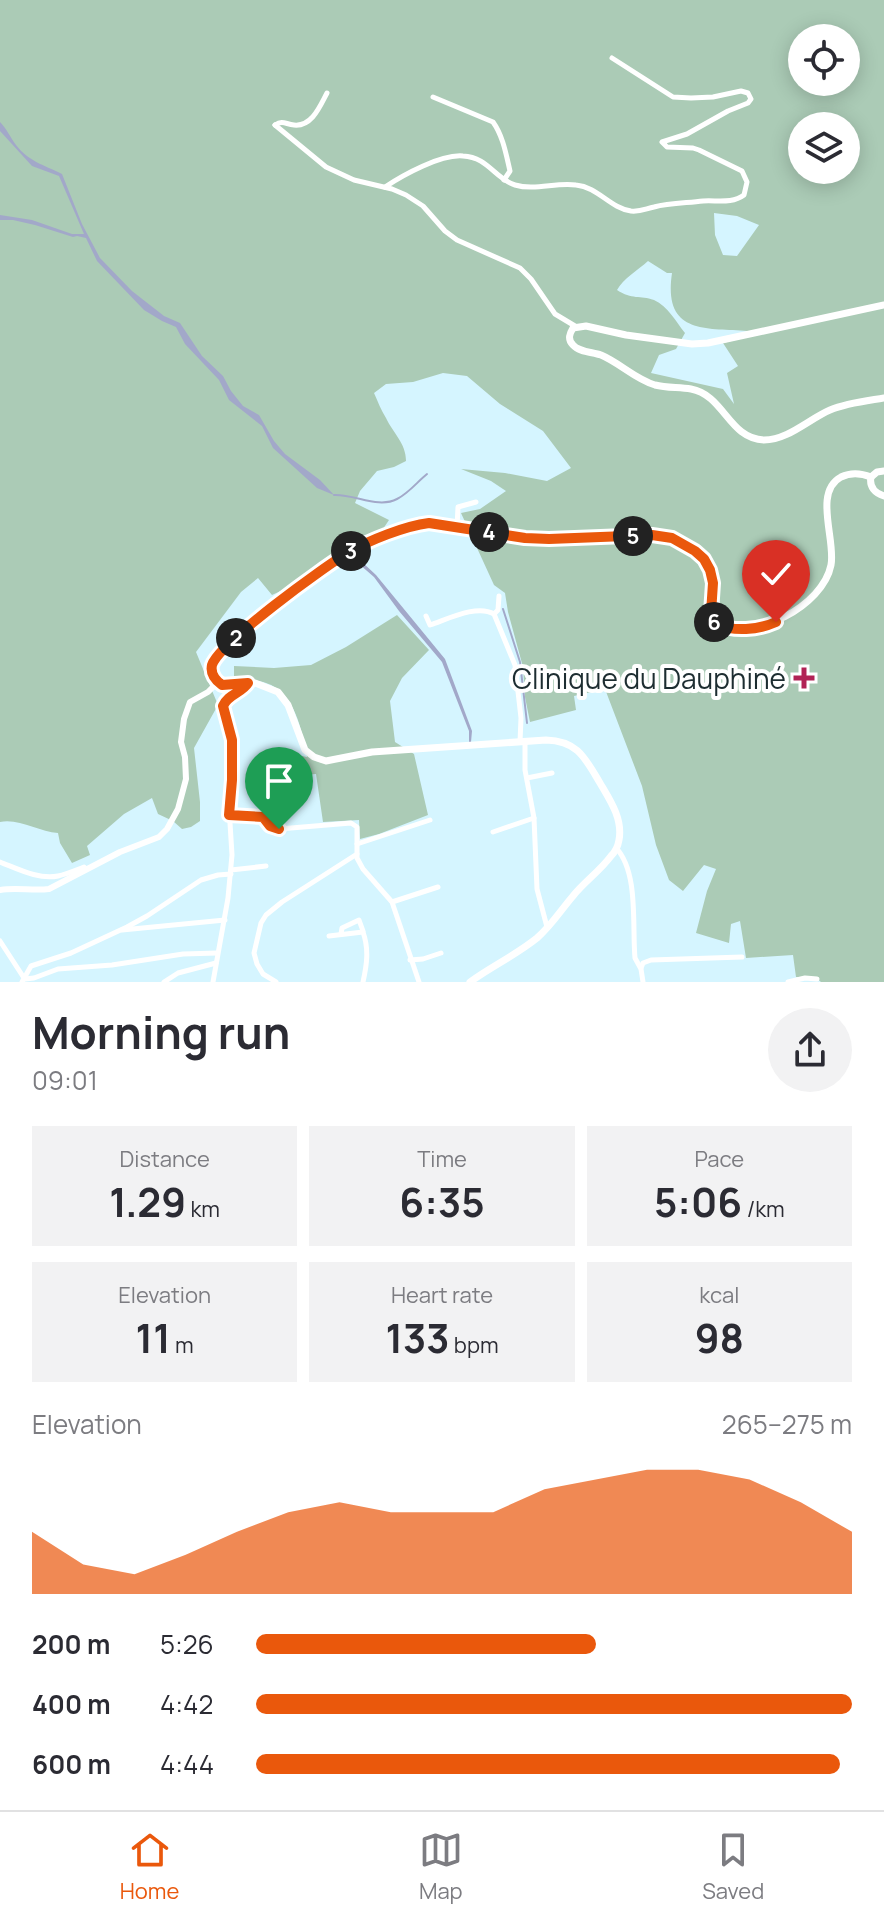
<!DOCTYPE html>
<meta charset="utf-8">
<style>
:root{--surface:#fff;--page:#f2f2f3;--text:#2b2b33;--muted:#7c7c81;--line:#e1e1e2;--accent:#ea580c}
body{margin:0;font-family:Manrope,sans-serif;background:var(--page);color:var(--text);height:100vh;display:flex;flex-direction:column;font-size:30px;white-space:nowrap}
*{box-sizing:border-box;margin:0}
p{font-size:26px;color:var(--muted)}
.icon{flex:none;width:44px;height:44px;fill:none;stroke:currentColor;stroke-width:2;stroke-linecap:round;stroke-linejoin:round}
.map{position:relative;height:982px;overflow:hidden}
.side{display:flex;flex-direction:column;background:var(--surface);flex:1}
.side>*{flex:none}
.tools{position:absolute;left:788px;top:24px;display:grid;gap:16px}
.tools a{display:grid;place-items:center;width:72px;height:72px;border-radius:50%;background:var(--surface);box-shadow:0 4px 20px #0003;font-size:40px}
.pin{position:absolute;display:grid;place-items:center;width:68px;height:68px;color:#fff;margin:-82px -34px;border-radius:50% 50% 50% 0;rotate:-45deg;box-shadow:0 0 8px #0007}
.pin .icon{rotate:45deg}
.km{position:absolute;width:40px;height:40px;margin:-20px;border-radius:50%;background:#222;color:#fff;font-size:22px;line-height:40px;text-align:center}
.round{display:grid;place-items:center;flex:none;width:84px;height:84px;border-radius:42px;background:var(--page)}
.overview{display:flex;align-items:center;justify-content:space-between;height:136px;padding:0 32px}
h1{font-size:44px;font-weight:700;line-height:60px}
.stats{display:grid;grid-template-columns:repeat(3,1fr);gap:12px;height:136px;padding:8px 32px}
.stats div{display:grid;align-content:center;border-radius:0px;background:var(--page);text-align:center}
.stats b{font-size:40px;font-weight:700}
.stats small{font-size:22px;font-weight:400}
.stats p{font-size:22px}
.chart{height:224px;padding:16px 32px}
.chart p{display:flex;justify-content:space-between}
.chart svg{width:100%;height:144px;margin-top:8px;fill:var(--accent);opacity:.7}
ul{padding:0 32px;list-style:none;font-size:26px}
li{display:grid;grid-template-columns:128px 96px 1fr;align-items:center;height:60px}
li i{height:20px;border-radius:10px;background:var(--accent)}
.menu{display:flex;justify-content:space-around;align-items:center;height:112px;border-top:2px solid var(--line);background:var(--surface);font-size:22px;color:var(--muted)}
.menu a{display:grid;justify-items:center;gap:4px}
.menu .on{color:var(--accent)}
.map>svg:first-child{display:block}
.green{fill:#abcbb6;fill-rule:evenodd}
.water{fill:#a2a8c9}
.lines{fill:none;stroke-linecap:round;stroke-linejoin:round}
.stream{stroke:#a2a8c9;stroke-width:2}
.minor{stroke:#fff;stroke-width:5}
.tertiary{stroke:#fff;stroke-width:6}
.secondary{stroke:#fff;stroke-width:7}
.route-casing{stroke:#fff;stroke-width:16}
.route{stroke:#ea580c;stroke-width:10}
.poi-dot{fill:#b12255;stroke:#fff;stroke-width:3}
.labels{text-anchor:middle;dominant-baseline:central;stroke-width:8;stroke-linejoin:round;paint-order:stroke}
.poi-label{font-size:28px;fill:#1d2d31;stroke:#fff;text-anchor:end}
</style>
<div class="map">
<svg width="884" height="982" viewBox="0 0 884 982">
<rect width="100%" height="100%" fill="#d5f5ff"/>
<g class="green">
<path d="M0,0h884v982h-63l-6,-5h-19l-3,-22 -47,3 -6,-37 -9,3 -2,19 -33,-10 11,-42 9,-22 -12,-4 -21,26 -14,-11 -13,-35 -14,-59 -37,-97 -31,7 2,14 -46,12 -5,-25 -2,-30 -15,-55 -3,-19 -11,-8 -33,-72 19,-4 26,-18 -15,-10 -30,-12 44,4 42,8 24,-13 -28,-37 -43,-27 -33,-28 -24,-3 -30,9 -27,2 -12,9c4,9 7,17 12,25 7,15 20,25 20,43l-12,6 -17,4 -17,20 -5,12 34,17 -6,9 -38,20 -56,41 -4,-1 -13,6 -14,-17 -17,14 -45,60 22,53 -24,43 6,54v19l-9,6 -9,2 -9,-8 -15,-7 -6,-16 -28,16 -37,32 3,9 -18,8 -12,-20 -2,-10c-19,-1 -39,-15 -58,-11zM802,38h44v44h-44zM802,126h44v44h-44zM714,213l23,3 22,9 -22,31 -14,-1 -8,-20zM648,261l19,12h5c-9,61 32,55 76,58v6l-25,6 15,23 -11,7 7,31 -11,-15 -72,-16 8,-18 17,-6 9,-16c-9,-11 -17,-27 -31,-33 -14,-5 -22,0 -37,-10 6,-11 21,-20 31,-29z"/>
<path d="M397,615l32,35 -27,28 -12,23 5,41 19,12 14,61 -49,19 -19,5 -1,-19 -36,2 -7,-48 -14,1 -4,-17 4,-2 5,1c-5,-26 -12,-65 -41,-74 -10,-4 -22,-3 -32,-3v-14l40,2 37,-3 35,-18z"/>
</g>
<g class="water">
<path d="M0,122c7,7 10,15 16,23 12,16 28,20 46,29l20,50 18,34 32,33 32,25 16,7 22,33 21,20 8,15 12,15 16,9 15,26 11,13 35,26 14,15 -17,-7 -44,-40 -11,-22 -33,-26 -10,-20 -34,-36 -9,-17 -14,-6 -18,-11 -47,-49 -11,-23 -9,-2 -4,1 -38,-12 -22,-5h-13v-5l32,5 40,14h12l-25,-58 -27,-10 -32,-35z"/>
<path d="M355,552l7,10 14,13 69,84 27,72 -1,11h-2v-11l-27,-69 -43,-51 -25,-34 -15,-13 -6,-11z"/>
</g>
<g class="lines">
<g class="stream">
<path d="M334,495c21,-1 44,14 63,4 12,-6 20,-17 30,-25"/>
<path d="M503,609l17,53 7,61"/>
<path d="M220,707l5,-10"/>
</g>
<g class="minor">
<path d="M433,97l60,25c10,14 13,32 17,49l-6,9"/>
<path d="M275,125l51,42 28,13 38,9 14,6 17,11 22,25 12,9 63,28 11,11 24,35 20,12"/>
<path d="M275,125c8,-5 10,-1 19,0 18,2 26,-19 33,-32"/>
<path d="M385,187c18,-12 56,-33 78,-31 25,1 32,23 52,29 20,6 41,-3 61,0 22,2 34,23 55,26 9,1 14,-2 23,-4 15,-4 33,-4 49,-6 14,-1 29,3 41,-6l3,-13 -5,-11 -43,-21 -6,-2 -26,-1 -5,-5 25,-8 41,-23 20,-8 3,-4 -3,-6 -7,-2 -28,6 -22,1 -18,-1 -61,-39"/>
<path d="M457,527l1,-20 18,-5"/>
<path d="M499,596l-1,14 -4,4 21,51 6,53 -1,24"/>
<path d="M426,616l4,9c18,-6 47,-21 64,-11"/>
<path d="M525,741v29l9,48 3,71 10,38"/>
<path d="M527,778l25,-5"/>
<path d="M229,815l34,2 7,9 9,3 72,-6 6,4v27l-75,48 -16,13 -5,8 -7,30 3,11 6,10 13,8"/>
<path d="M493,832l41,-14"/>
<path d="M357,844l73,-24"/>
<path d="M616,848c23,24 16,79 19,110l6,11 2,13"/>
<path d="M357,854v4l6,11 29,33 27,80"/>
<path d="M0,862c18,7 39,18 58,14 9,-2 18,-6 26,-9l2,2"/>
<path d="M231,870l35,-4"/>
<path d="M392,902l46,-15"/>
<path d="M122,930l103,-10"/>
<path d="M341,934l1,-6 17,-8 4,11"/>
<path d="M329,936l34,-4c6,17 4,32 0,50"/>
<path d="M0,941l24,37"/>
<path d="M410,960l13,-1 18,-6"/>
<path d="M641,968l2,-5 8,-3 91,-3"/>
<path d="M25,979l9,-1 24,-9 54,-4 71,-11 34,-1"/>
<path d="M22,982l9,-16 40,-13 56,-26 20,-11 54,-36 17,-5 13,-1"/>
<path d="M164,982l14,-9 38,-10"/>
<path d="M213,982l15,-84 4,-43 -3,-48 3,-27v-40l-9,-34c5,-13 19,-13 25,-23"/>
<path d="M788,982l17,-4 12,1"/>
</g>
<path class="tertiary" d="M0,890c16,-3 32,1 49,-1l71,-37 39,-15 8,-8 11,-20 8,-30 -1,-22 -4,-15 3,-23 6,-17 18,-10 10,-10"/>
<g class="secondary">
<path d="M884,305l-176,38 -16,1 -66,-9 -40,-9 -13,2c-3,5 -6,11 0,17 6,7 19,7 28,10 19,8 34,24 54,30 12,3 24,2 36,4 33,6 38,50 73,51 24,0 45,-21 66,-30 17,-7 36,-9 54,-12"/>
<path d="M871,477c-2,10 4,16 13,19"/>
<path d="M871,477l6,-5 7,-1"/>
<path d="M470,982c22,-16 46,-27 67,-44 14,-12 24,-28 36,-42 11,-14 27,-25 38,-40 4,-4 7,-10 8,-16 4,-21 -9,-40 -19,-57 -15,-25 -22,-42 -54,-43l-174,12 -46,9 -12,-4 -9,-7 -17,-45 -10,-13 -23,-9 -33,2 -8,-6 -2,-5 2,-14 42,-40 53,-41 40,-27 57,-24 15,-4 15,-1 89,15 24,1 103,-4c30,2 60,20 60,52 1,13 -4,26 4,37 38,18 107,-18 115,-59 5,-25 -18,-73 10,-88 10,-5 20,-4 30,0"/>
</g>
</g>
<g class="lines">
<g class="route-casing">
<path id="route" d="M279,829l-9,-3 -7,-9 -34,-2 3,-35v-40l-9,-34c5,-12 19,-13 25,-23l-26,2c-7,-5 -12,-11 -10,-20 7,-22 113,-99 137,-113 21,-12 56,-26 80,-29l96,15 24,1 103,-4 20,3 23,13 9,8 6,11 3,13 -2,30 5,11c18,8 42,6 60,-2"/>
</g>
<use href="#route" class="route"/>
</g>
<path class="poi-dot" d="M800 666h8v8h8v8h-8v8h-8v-8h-8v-8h8z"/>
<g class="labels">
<g class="poi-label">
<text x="786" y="678">Clinique du Dauphiné</text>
</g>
</g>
</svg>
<div class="tools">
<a><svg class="icon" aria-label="locate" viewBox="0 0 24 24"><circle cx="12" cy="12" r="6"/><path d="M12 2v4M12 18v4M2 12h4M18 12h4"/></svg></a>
<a><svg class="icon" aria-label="layers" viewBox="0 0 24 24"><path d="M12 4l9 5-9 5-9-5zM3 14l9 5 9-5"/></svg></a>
</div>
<div class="pin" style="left:279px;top:829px;background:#1e9e55"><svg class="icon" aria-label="arrive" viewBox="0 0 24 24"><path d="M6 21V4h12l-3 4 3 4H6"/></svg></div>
<div class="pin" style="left:776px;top:622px;background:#d93025"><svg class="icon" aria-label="check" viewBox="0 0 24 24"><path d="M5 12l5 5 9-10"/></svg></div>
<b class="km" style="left:236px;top:638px">2</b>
<b class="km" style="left:351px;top:551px">3</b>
<b class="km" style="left:489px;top:532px">4</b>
<b class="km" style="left:633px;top:536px">5</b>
<b class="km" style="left:714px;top:622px">6</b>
</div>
<section class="side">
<div class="overview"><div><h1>Morning run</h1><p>09:01</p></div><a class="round"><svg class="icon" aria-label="share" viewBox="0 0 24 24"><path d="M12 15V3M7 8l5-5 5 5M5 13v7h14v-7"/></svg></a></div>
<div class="stats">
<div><p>Distance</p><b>1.29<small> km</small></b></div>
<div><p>Time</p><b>6:35</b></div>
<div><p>Pace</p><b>5:06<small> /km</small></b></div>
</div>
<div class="stats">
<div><p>Elevation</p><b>11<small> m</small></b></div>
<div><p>Heart rate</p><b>133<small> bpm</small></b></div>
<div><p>kcal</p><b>98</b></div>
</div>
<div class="chart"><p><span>Elevation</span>265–275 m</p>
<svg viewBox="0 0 160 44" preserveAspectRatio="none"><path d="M0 44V25L10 35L20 38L30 32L40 25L50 19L60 16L70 19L80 19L90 19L100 12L110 9L120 6L130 6L140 9L150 16L160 25V44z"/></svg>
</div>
<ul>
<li><b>200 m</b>5:26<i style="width:57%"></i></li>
<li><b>400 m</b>4:42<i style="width:100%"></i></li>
<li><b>600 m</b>4:44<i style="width:98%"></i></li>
</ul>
</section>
<nav class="menu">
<a class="on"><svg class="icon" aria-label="home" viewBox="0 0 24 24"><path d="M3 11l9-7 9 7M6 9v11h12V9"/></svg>Home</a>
<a><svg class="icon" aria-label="map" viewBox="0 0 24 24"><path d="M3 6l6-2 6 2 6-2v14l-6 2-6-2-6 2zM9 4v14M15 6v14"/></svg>Map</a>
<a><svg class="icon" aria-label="saved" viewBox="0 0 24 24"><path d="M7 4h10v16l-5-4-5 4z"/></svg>Saved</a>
</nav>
